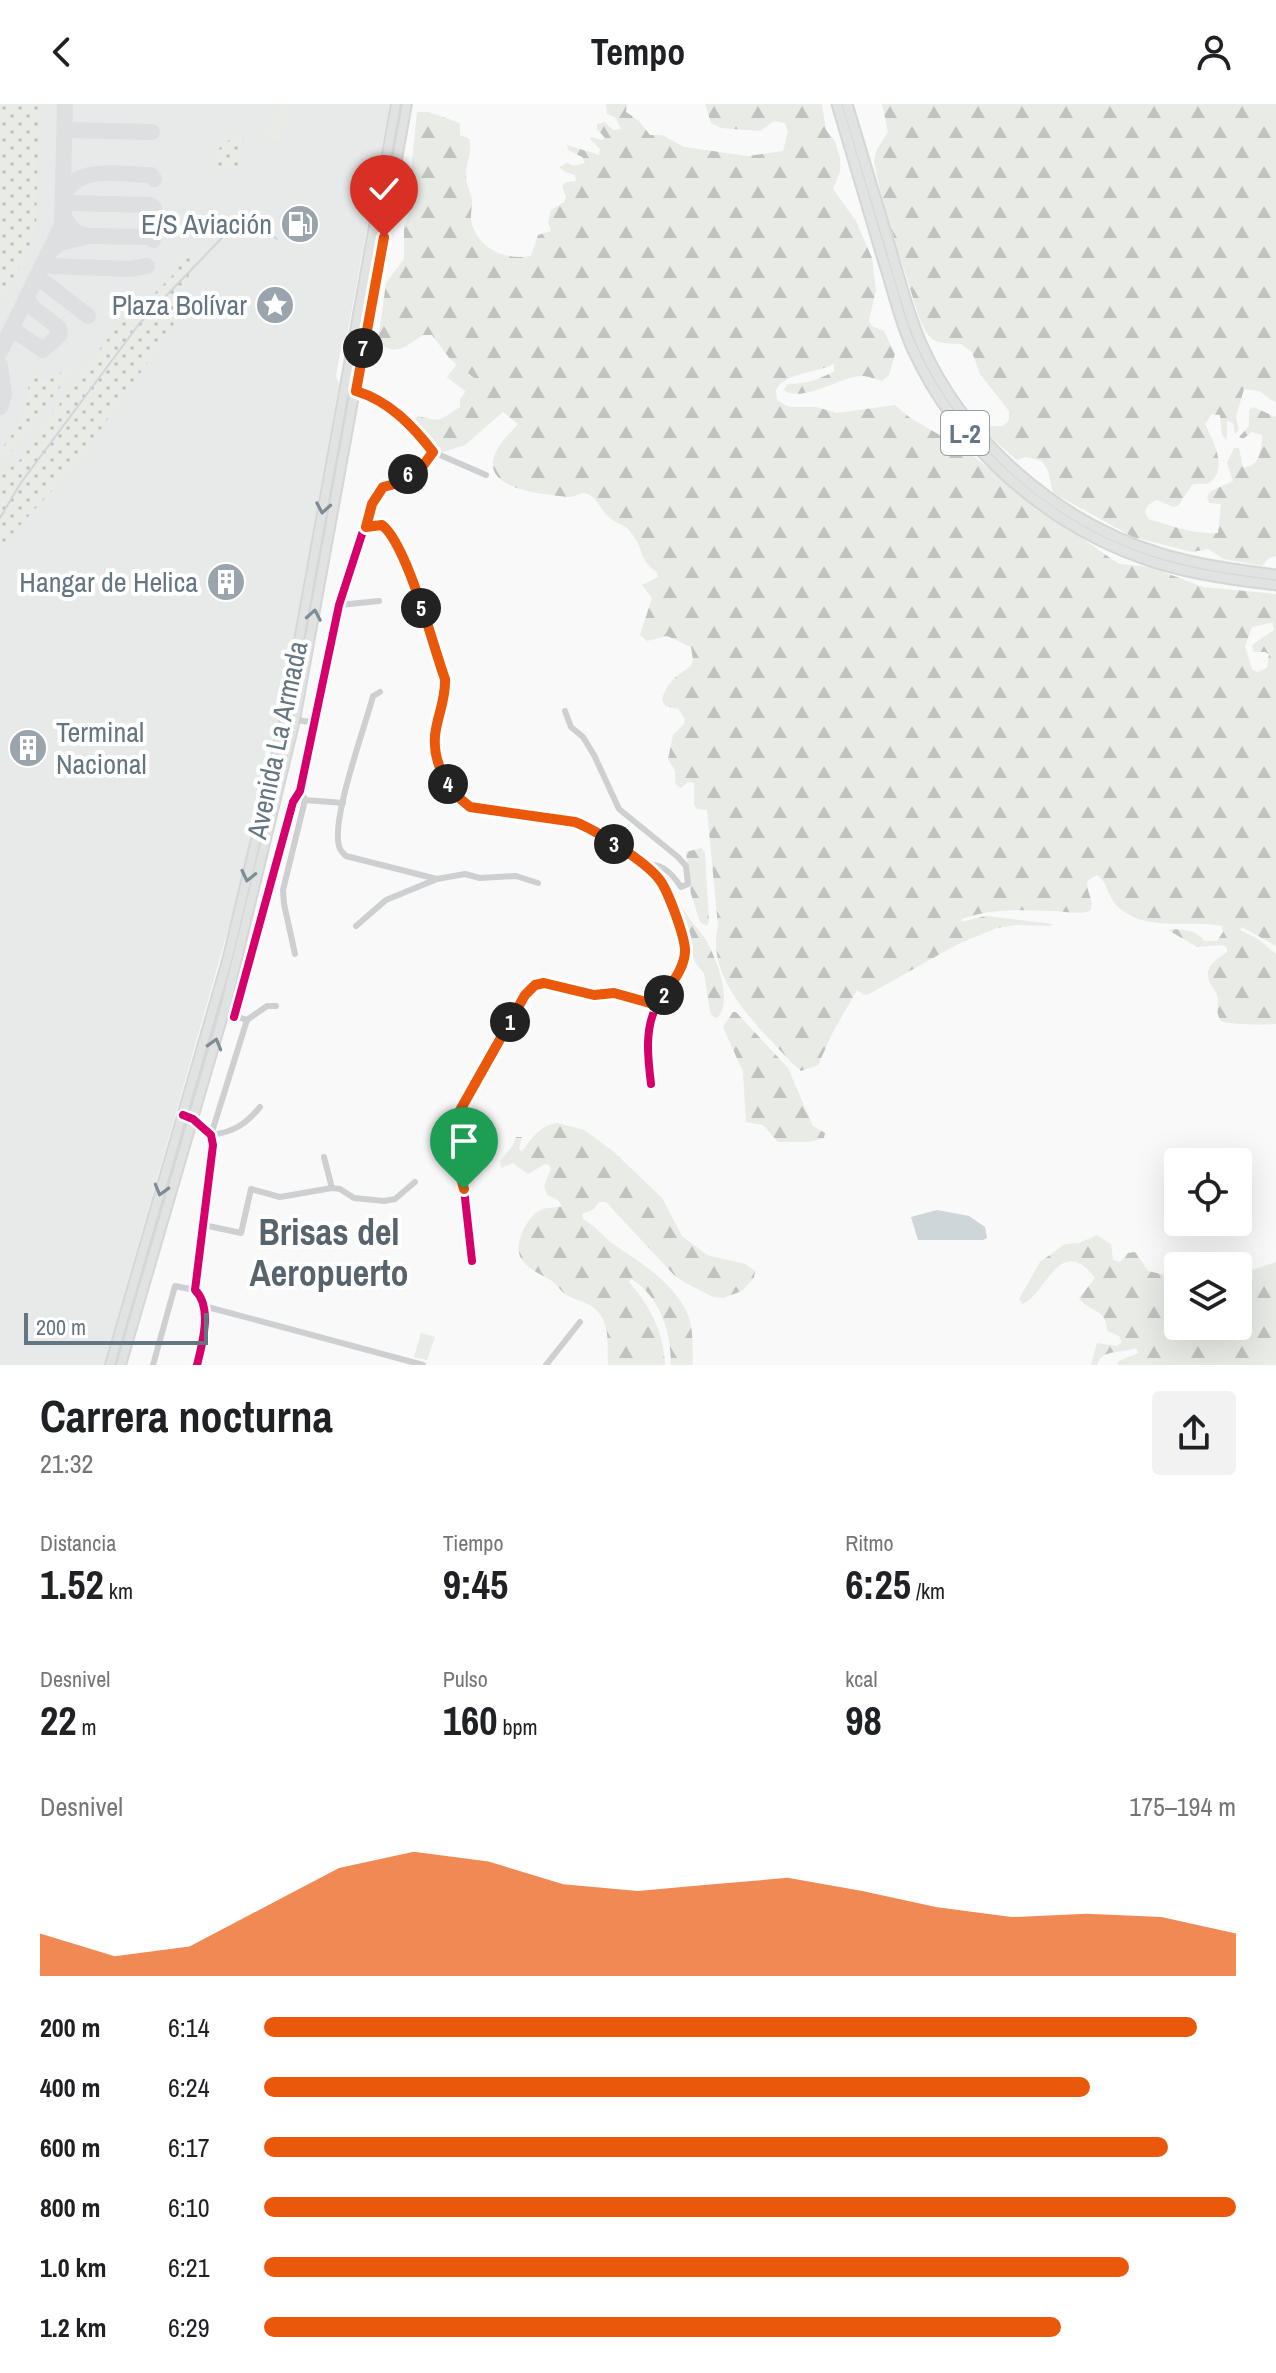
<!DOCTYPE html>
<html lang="es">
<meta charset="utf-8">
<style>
:root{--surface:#fff;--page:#f2f2f2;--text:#202124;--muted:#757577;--accent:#ea580c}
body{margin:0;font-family:"Archivo Narrow",sans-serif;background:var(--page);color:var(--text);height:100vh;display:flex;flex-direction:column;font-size:30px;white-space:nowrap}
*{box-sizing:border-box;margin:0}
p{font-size:26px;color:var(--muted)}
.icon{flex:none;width:44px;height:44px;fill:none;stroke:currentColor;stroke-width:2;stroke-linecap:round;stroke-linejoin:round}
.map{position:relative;height:1261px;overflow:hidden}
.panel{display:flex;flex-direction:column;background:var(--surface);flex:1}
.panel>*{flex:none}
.fabs{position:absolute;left:1164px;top:1044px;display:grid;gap:16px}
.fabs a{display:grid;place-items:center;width:88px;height:88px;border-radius:8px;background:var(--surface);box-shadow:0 8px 32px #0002;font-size:40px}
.scale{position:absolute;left:24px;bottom:20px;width:184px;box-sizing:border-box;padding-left:8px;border:4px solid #657683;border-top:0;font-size:22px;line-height:28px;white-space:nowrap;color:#657683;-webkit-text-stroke:6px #fff;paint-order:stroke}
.pin{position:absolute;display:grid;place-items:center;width:68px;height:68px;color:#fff;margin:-82px -34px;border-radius:50% 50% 50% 0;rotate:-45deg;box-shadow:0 0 8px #0007}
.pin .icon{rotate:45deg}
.km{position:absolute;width:40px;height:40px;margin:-20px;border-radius:50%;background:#222;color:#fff;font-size:22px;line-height:40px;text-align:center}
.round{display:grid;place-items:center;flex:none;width:84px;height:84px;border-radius:8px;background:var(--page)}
.overview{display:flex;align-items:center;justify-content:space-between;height:136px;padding:0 40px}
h1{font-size:44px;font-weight:700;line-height:60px}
.stats{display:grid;grid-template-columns:repeat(3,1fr);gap:12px;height:136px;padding:8px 40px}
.stats div{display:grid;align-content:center}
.stats b{font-size:40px;font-weight:700}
.stats small{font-size:22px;font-weight:400}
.stats p{font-size:22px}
.chart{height:224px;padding:16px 40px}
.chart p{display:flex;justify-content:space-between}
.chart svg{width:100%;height:144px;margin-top:8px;fill:var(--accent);opacity:.7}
ul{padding:0 40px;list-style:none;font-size:26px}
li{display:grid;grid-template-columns:128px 96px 1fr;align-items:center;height:60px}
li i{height:20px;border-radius:10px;background:var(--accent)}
header{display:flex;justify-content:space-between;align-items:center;height:104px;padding:0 40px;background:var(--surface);font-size:36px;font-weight:700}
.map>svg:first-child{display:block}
.built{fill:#e8e9e9}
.grass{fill:url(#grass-dots)}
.forest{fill:url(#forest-firs);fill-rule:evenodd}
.pitch{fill:#e8ebe6}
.water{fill:#ced6d9}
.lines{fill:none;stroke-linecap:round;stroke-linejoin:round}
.stream{stroke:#ced6d9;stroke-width:2}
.taxiway{stroke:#dedfe0;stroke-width:16}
.major-casing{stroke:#d5d6d7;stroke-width:12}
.highway-casing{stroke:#d5d6d6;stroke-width:13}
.minor{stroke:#cecfd0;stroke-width:6}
.major{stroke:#e1e2e2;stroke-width:8}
.highway{stroke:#e1e2e2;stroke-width:9}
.cycleway-casing{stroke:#fff;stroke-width:13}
.cycleway{stroke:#d6006c;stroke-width:8}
.oneway{stroke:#7e8c96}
.route-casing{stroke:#fff;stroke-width:16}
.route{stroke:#ea580c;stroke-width:10}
.labels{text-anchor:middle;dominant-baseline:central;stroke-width:8;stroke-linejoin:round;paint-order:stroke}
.shield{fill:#fff;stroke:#939fa8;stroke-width:2}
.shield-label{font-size:26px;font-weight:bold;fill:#657683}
.poi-label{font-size:28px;fill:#657683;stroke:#fff;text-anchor:end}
.street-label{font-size:28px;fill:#657683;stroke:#fff}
.district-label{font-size:36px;font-weight:bold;fill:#57646e;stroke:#fff}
</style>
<header><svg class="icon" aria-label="back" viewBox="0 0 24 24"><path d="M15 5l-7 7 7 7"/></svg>Tempo<svg class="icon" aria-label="person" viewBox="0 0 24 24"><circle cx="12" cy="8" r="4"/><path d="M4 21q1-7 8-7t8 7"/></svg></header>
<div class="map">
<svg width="1276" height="1261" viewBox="0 0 1276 1261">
<defs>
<pattern id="grass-dots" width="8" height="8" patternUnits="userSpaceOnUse" patternTransform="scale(2)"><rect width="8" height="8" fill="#e8ebe6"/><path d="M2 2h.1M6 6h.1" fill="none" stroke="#c0c3c0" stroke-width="1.8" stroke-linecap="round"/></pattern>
<pattern id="forest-firs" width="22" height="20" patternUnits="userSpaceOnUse" patternTransform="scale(2)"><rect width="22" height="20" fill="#e8ebe6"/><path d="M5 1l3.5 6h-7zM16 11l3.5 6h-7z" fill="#c0c3c0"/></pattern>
</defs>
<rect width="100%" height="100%" fill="#f9f9f9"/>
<path class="built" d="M0,0h390l-43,232 -5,6 -6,34 3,8 -64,359h-9l-4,48 -24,104 -134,470h-104z"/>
<g class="grass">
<path d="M0,0h39l-3,123 -5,17 -31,59z"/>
<path d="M243,25l-2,34 -7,7h-11l-8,-8c-1,-17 17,-21 28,-33z"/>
<path d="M189,149l5,3 -1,6 -20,64 -96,137 -77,84v-70l21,-18 61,-87 55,-70 2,7 37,-37 3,-5 -4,-5z"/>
<path d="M77,261l-66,86 -11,9c0,-15 11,-21 18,-34 9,-19 11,-39 13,-59l13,14z"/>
</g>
<g class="forest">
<path d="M606,0h21l-1,8 12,8 12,15h12l22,12 64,9 35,-5 5,-19 -3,-9 -11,-2 -14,10 -39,-3 -10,-5 -6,-19h117l4,26 9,11 5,18v12l-7,18 23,32 16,37 4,32 -7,30 3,6 12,5 11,23 -6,21 -7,6c-6,-1 -13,-5 -19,-5 -22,-1 -59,28 -80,14l5,-6c17,0 31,-4 46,-13v-7c-18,9 -50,9 -58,26l1,10 12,7h27l21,6 58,-8 14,12 61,36 56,46 87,61 7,4 30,3 53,20 73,7v352l-34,-19 -2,3 18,9 18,15v70c-11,1 -45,1 -55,-3 -7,-10 -1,-16 -4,-26 0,-1 -6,-10 -7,-12 -7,-17 5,-22 17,-31v-5l-4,-2 -26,2 -29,-17c11,-2 30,0 36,11h13l6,-9 -1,-6c-35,-7 -77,7 -105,-20 -9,-9 -10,-25 -20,-31l-9,5c-4,11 8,20 2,31 -13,4 -25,0 -38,0 -32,-1 -61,-3 -90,8l-1,3 25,-6 67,8 -3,2 -34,-1 -19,3 -39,16 -89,50 -5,1 -7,-5 -24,42 -15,33 -17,6 -8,-7c-33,-36 -88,-84 -75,-138l-11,-116 -10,-1 -3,-4v-22l-6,-1 -7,6c-9,-5 -5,-8 -6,-17 -1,-3 -5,-8 -7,-12l5,-24 11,-11 1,-5 -7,-10 -13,-3 -3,-7c6,-18 13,-22 28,-32l3,-7 -2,-13 -24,-11 -20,5 -7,-6 12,-37 -10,-13 16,-8 -1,-5c-17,-11 -13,-20 -23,-35 -9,-14 -12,-10 -23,-18 -8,-6 -12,-17 -20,-23 -9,-7 -14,1 -23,1 -24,-3 -95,-7 -70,-49 5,-9 13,-16 20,-24l-15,-12 -38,33 -22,7 -31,-31 6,-5c25,7 22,3 42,-9v-8l15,-20 -25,-20 -18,-24h-9c-16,10 -28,24 -45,6l8,-58 18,-24v-34l9,-21 -3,-23 7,-69h11l32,11v12l9,4c4,14 -3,23 -3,36 0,9 4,16 6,24 1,9 -3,17 0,25 7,25 35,37 59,32l7,-21 13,-4 -3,-9 3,-12 13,-8 2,-5 -4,-11 4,-4 10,-1 -1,-6 -10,-3 -5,-5 7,-4 7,3 11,-3 -3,-6 -14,-7 -1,-5 32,10 1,-6 -10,-10 1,-2 10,3 4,-2 -8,-9v-5l7,-2 10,8 7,-1 -5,-11 -9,-4zM1269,519h4l1,7 -22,15 2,7h11l4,2 -2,14 -10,4 -5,-3 -7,-23 7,-19z"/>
<path d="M882,0h394v299l-17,-12 -15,-2 -8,28 3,13 -4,4 -2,-11 -6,-2v19l-5,-5 -2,-20 -8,-1 -7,10c7,14 24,45 5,58 -5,4 -12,0 -18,3l-14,21 -5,1 -16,-7 -9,5 -3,6 3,8c23,6 46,16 70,14l3,-29 -12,-1 -2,-7 4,-5 22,-10 -6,-18 7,-15h5l4,19c17,1 19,-19 19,-32l-10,-3 -9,7 -4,-2 10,-11v-16l4,-3 23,10v139l-7,2 -7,8 -38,-7 -16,-10 -16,3 -59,-15 -80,-44 -5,-22 -6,-10 -16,-4 -9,3 -28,-24 -1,-10h15l6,-6v-9l-29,-37 -8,-22 -11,-8c-26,-1 -31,0 -42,-27l-37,-118 -8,-38 3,-12 11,-17z"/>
<path d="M701,744l4,5 4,67 -2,6 -7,-4 -9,-28 -5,-42z"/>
<path d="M661,768c14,8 13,24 22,37 6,11 16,20 23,31 10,18 28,62 11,78l-5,-2 -2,-5 -6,-38 -8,-9 -27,-76z"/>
<path d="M733,908h3l52,56 25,58 12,7 -1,5 -15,4h-31l-15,-17 -17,-3 -3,-50 -20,-45z"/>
<path d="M557,1019l27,7 29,21 49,47 20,38 25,19 38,9 10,7 -1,7 -12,13 -19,7 -10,-1 -29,-15 -10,-7 -68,-73h-7l-5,7 -12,5 1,5c16,9 19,18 33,27 26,17 60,39 72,69 6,15 4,34 5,50h-22c0,-33 -11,-69 -40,-86l-2,3c21,24 35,50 36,83h-57c-1,-15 2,-36 -7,-49 -7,-12 -19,-14 -31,-19 -9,-4 -11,-11 -18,-16 -18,-11 -41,-17 -31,-45 3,-9 10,-21 18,-25 8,-5 16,-2 23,-5l-4,-6 -11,-5 -3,-9 7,-18 -2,-3 -4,-1 -17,10 -15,-11 -12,5 -1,-7 13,-16 3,-8h6l-3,12 3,3c9,-13 18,-27 35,-29z"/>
<path d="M1097,1131l14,9 2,16 7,2 8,-9 7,-1 13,19 30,7v48h60v-51l38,-13v103h-159l2,-4 19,-8 -2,-5c-14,6 -34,0 -39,17h-6l6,-22 20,3 5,-4 -3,-6 -12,-5c-1,-24 -16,-17 -28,-33l16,-20c-35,-46 -49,16 -72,26l-4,-5 21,-37 25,-18 14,-1z"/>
</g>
<g class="pitch">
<path d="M279,0l15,6 -16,33 -14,-7z"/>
<path d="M457,260l18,15 -9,13 -19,-15z"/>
<path d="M421,1229l14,4 -8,23 -13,-3z"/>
</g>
<path class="water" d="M937,1106l32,6 16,11 2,11 -4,2h-65l-7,-23z"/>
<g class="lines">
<path class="stream" d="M0,414l20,-34 119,-160 104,-108 34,23"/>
<g class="taxiway">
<path d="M68,26l84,2"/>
<path d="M67,99l83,2 4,3"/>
<path d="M89,132l62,1 2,3"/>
<path d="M51,146l9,-7 29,-7c-14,-2 -23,-11 -26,-24l4,-9 -4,-6c13,-34 59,-22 88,-22l3,4"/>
<path d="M51,162l79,3 17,-3"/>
<path d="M44,178l44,34"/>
<path d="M12,225l31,21 17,-16 -1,-6 -28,-22 -4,-9"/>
<path d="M0,248l62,-127 3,-121"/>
<path d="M0,261l4,30 -4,12"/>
</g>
<g class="major-casing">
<g id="major">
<path d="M110,1261l118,-408 57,-239 111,-614"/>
<path d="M121,1261l103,-353 71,-292 112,-616"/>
</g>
</g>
<g class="highway-casing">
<g id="highway">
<path d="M837,0c15,51 30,101 45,152 10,30 17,63 30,92 46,101 139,182 245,215 39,12 79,17 119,22"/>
<path d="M847,0c15,49 29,97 44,146 9,31 17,63 30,93 44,99 137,180 241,211 37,11 75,16 114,21"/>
</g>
</g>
<g class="minor">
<path d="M356,287l16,4 37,27 24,30 53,23"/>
<path d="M366,423l6,-23 11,-17 12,-3 21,-17 3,4 14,-19"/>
<path d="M339,501l40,-4"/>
<path d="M380,588l-7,4c-8,31 -42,123 -34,150 1,5 4,7 7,10l91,23 28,-5 15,4 36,-2 22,7"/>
<path d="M565,607l6,16 12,10 11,18 25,54 59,48 8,9 2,18 -7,3c-10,-15 -19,-24 -37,-22"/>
<path d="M285,614l31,5"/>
<path d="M304,693l1,3 38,3"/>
<path d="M356,822l30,-26 51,-21"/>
<path d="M295,850l-11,-50 -1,-14 22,-90"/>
<path d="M224,908l23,8 20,-14h9"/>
<path d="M234,913l59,-215 7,-11 39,-186 24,-74 3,-4 16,-2c25,18 51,121 63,154 1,19 -8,36 -10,55 -1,12 2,25 7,36 3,9 8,19 15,26 20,22 88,23 118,26 23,9 65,37 82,55 13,14 31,67 25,86 -4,15 -17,29 -25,42 -13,24 -9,54 -6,79"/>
<path d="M247,916l-36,115c23,-3 35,-11 49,-28"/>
<path d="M183,1011l10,4 18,16 2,10 -18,145c18,17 7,55 2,75"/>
<path d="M324,1053l8,31"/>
<path d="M204,1121l37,8 10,-44 29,8 52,-9 8,1 14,9 30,3 11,-2 20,-17"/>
<path d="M472,1157l-8,-72 -9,-33 -1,-35 71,-126 10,-10 9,-2 50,12 20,-2 43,12"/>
<path d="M204,1202l219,59"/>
<path d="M153,1261l22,-79 20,4"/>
<path d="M546,1261l34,-43"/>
</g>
<use href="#major" class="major"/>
<use href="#highway" class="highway"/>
<g class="cycleway-casing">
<g id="cycleway">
<path d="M234,913l59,-215 7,-11 39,-186 24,-74 3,-4 16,-2c25,18 51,121 63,154 1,19 -8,36 -10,55 -1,12 2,25 7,36 3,9 8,19 15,26 20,22 88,23 118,26 23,9 65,37 82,55 13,14 31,67 25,86 -4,15 -17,29 -25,42 -13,24 -9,54 -6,79"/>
<path d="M183,1011l10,4 18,16 2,10 -18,145c18,17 7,55 2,75"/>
<path d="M472,1157l-8,-72 -9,-33 -1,-35 71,-126 10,-10 9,-2 50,12 20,-2 43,12"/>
</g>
</g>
<use href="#cycleway" class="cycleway"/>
</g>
<defs><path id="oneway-chevron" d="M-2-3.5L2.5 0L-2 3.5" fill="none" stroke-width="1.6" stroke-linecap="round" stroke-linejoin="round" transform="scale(2)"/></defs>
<g class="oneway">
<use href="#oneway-chevron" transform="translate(323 404) rotate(100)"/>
<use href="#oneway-chevron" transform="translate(314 511) rotate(-80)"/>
<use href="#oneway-chevron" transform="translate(248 772) rotate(103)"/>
<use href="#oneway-chevron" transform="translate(215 940) rotate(-74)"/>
<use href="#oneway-chevron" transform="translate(161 1086) rotate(106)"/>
</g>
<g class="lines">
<g class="route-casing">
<path id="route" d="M384,133l-28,154c33,10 56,34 77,61l-14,19 -3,-4 -21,17 -12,3 -11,17 -6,23 16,-2c25,19 51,121 63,154 1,18 -6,33 -9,50 -6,30 11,61 34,78l105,15c21,8 71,40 84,57 9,11 25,56 26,70 1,20 -18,40 -28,56l-43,-12 -20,2 -50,-12 -9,2 -10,10 -71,126 1,35 9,33"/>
</g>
<use href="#route" class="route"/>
</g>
<defs>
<g id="fuel-disc" transform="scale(2)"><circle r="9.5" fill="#99a4ac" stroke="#fff"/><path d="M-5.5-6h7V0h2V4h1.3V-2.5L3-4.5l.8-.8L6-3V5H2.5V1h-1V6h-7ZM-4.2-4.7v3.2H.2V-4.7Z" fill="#fff"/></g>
<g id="sight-disc" transform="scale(2)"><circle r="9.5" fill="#99a4ac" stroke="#fff"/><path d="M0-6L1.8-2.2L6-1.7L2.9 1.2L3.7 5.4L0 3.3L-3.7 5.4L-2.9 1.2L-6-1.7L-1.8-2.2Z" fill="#fff"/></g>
<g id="building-disc" transform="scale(2)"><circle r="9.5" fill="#99a4ac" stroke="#fff"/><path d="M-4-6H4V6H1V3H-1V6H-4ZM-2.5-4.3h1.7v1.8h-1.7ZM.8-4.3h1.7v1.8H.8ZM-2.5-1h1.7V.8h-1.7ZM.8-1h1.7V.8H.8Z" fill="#fff"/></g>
</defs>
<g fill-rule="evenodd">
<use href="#fuel-disc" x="300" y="120"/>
<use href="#sight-disc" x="275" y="201"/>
<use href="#building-disc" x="226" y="478"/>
<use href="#building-disc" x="28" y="644"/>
</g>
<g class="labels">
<rect class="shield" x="941" y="307" width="48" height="44" rx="6"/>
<g class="shield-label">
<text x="965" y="329">L-2</text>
</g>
<g class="poi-label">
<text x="272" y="120">E/S Aviación</text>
<text x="247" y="201">Plaza Bolívar</text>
<text x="198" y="478">Hangar de Helica</text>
<text x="56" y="628" text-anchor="start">Terminal<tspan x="56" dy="32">Nacional</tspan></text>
</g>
<g class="street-label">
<text transform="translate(277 636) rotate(-78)">Avenida La Armada</text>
</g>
<g class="district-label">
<text x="329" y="1128">Brisas del<tspan x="329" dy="41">Aeropuerto</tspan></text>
</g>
</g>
</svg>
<div class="fabs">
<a><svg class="icon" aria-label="locate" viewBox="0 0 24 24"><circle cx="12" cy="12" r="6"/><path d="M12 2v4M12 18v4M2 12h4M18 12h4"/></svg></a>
<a><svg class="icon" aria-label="layers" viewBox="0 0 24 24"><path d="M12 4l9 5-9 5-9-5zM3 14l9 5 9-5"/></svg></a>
</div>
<div class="scale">200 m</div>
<div class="pin" style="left:464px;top:1085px;background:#1e9e55"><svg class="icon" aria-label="arrive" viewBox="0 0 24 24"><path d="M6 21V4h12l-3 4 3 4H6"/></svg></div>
<div class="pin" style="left:384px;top:133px;background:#d93025"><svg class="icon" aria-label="check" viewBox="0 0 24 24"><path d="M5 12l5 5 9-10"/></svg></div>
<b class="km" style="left:510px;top:918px">1</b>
<b class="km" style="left:664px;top:891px">2</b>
<b class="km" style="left:614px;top:740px">3</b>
<b class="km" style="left:448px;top:680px">4</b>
<b class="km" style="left:421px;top:504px">5</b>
<b class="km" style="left:408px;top:370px">6</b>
<b class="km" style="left:363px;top:244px">7</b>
</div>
<section class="panel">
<div class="overview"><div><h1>Carrera nocturna</h1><p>21:32</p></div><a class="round"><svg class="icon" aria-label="share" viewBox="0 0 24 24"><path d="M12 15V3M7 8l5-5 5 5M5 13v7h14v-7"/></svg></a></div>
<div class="stats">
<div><p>Distancia</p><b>1.52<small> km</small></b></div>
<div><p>Tiempo</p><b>9:45</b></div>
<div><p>Ritmo</p><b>6:25<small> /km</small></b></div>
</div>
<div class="stats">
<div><p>Desnivel</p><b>22<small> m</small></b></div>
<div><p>Pulso</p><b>160<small> bpm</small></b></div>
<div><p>kcal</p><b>98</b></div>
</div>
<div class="chart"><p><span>Desnivel</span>175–194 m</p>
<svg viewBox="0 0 160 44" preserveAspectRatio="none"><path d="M0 44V31L10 38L20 35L30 23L40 11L50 6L60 9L70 16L80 18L90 16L100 14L110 18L120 23L130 26L140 25L150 26L160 31V44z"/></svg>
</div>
<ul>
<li><b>200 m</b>6:14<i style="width:96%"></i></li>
<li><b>400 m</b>6:24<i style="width:85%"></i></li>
<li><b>600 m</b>6:17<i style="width:93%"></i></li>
<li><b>800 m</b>6:10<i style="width:100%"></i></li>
<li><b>1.0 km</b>6:21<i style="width:89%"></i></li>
<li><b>1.2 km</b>6:29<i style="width:82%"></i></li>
</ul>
</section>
